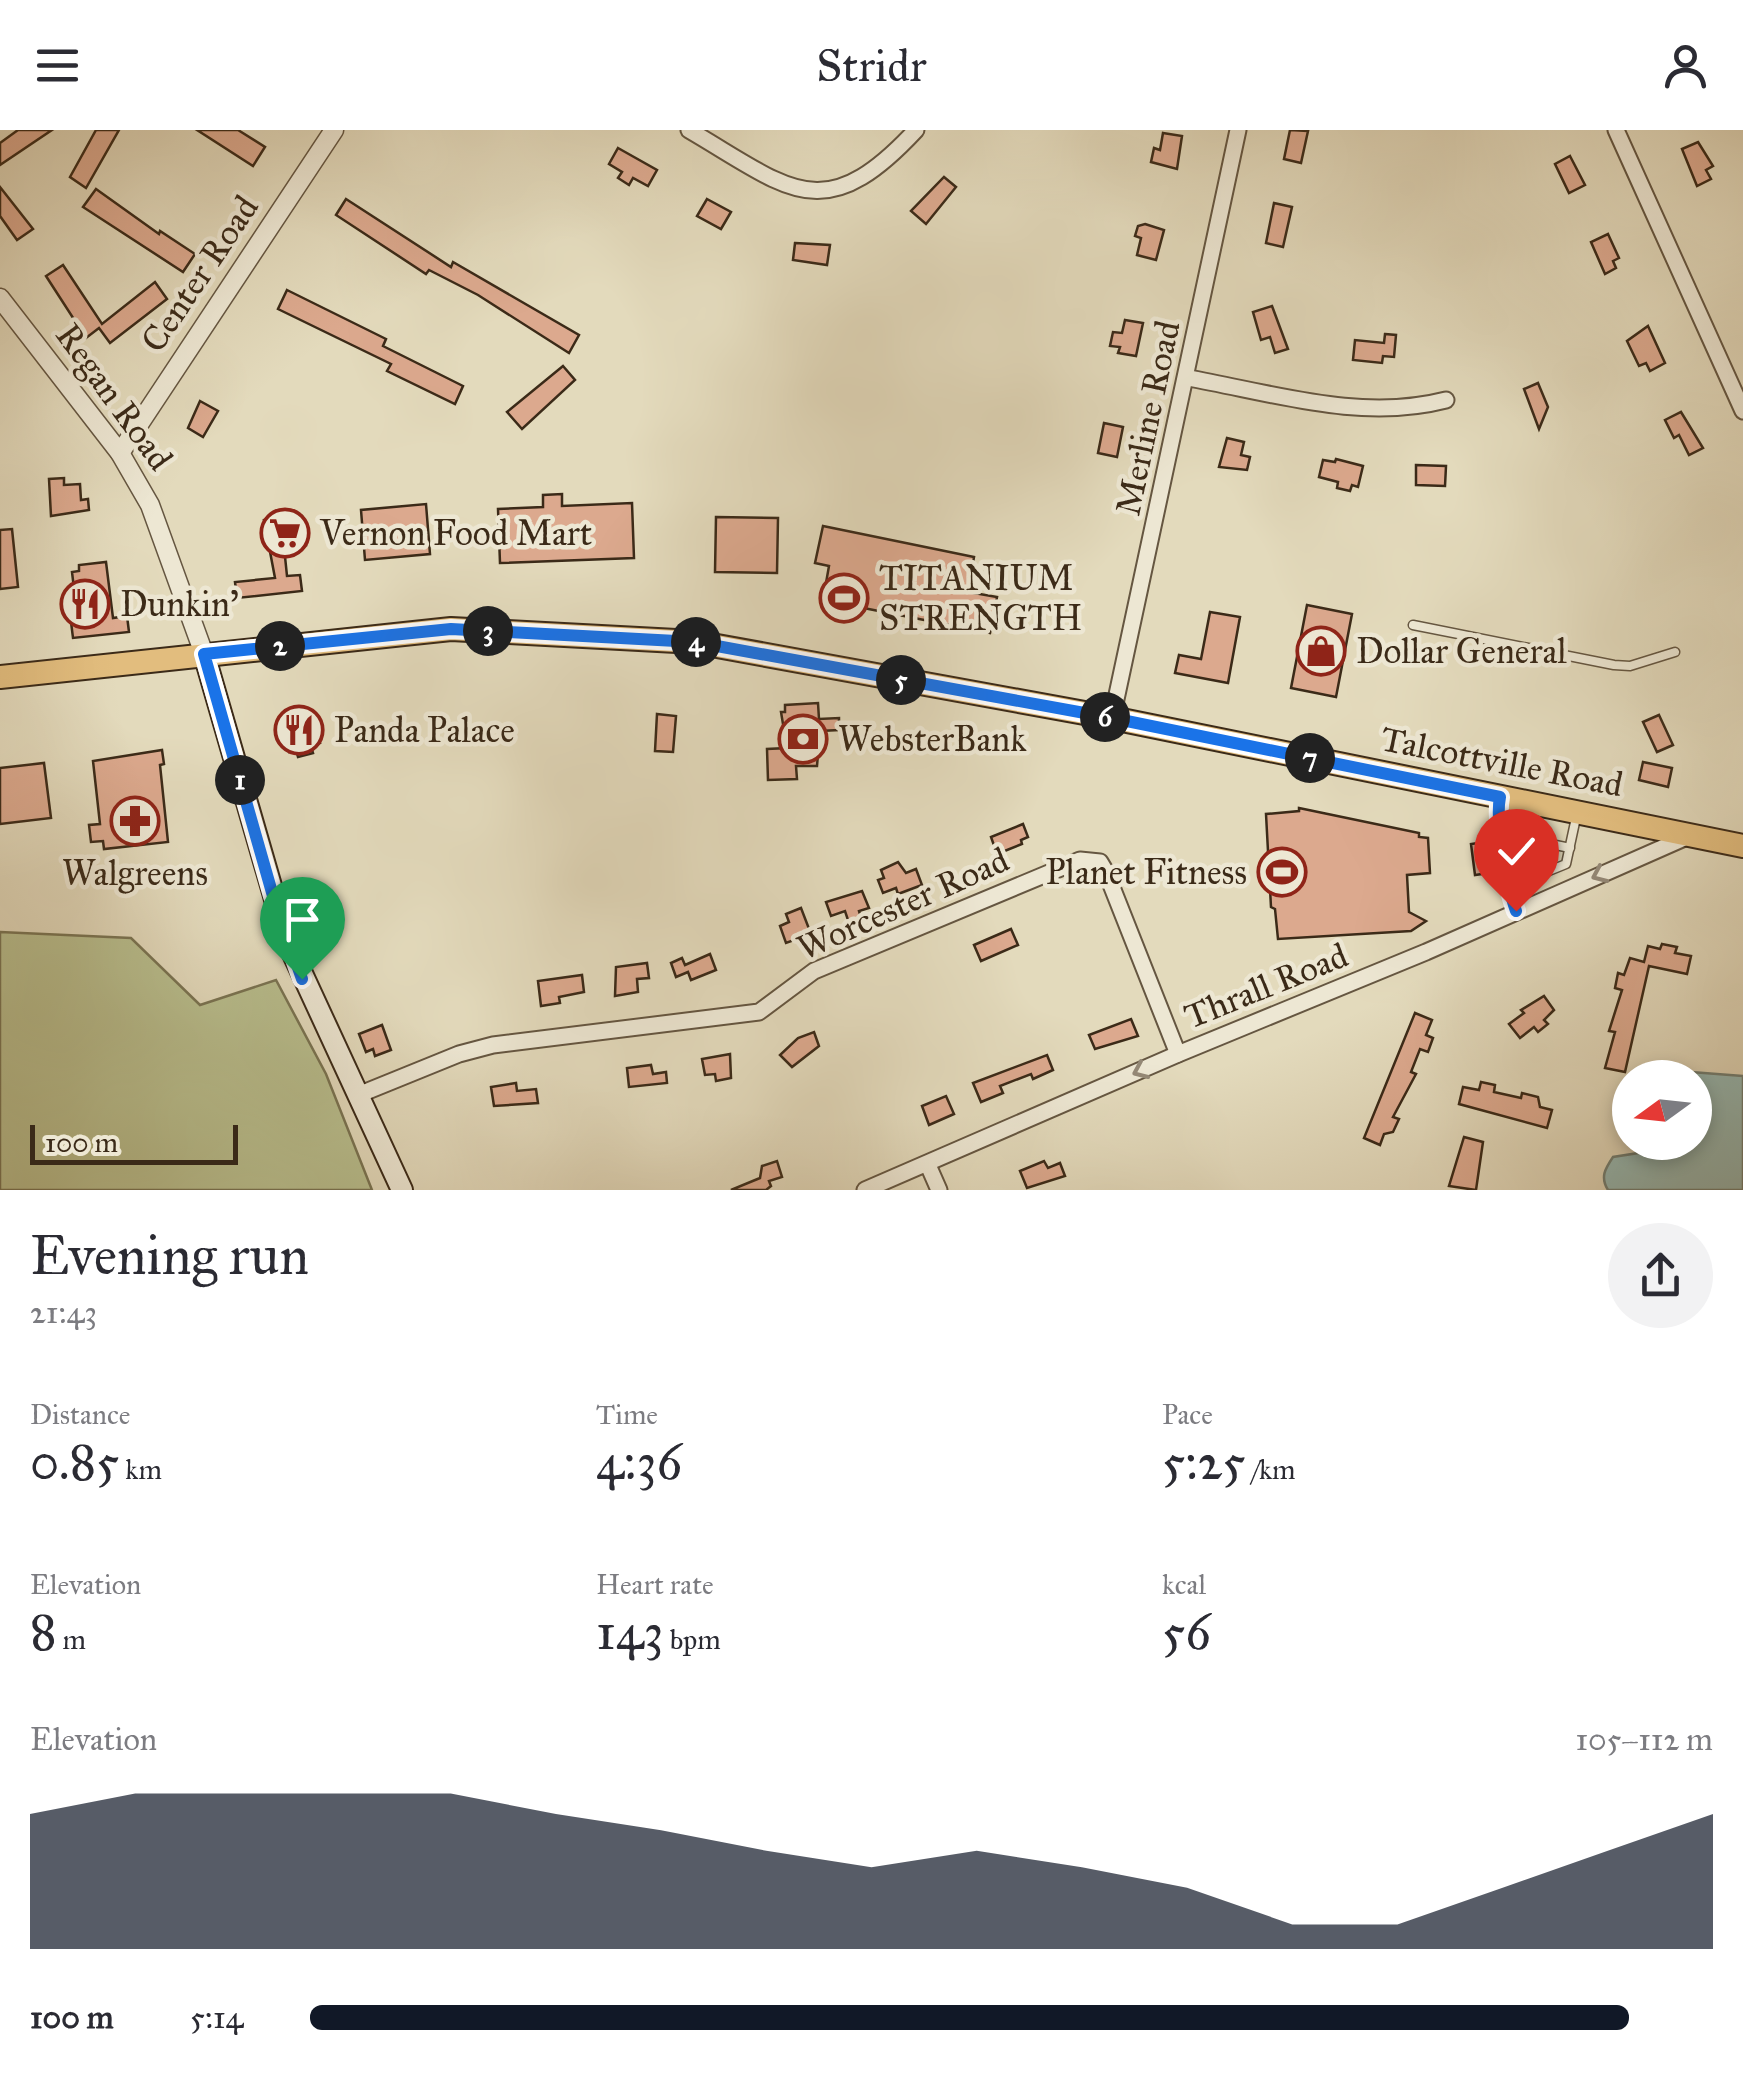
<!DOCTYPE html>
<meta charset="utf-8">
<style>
:root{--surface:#fff;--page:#f2f2f3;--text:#2b2b33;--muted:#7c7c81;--accent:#111827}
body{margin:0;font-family:"IM FELL Great Primer",serif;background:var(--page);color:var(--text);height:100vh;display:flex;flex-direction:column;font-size:38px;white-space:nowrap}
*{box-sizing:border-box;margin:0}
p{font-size:32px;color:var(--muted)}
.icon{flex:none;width:55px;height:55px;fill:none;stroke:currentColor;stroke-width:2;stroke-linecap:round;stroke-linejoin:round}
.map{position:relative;height:1060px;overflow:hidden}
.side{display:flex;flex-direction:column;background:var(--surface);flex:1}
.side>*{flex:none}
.needle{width:65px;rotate:255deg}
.controls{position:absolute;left:1612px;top:930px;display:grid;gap:20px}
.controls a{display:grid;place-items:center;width:100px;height:100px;border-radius:50%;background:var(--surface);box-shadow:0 5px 15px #0003;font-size:50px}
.scale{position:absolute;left:30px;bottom:25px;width:208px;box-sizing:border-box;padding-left:10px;border:5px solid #3b2a18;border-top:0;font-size:28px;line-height:35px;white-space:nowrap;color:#3b2a18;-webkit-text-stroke:8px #ede7d3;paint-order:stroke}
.pin{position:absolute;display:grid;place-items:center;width:85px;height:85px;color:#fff;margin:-102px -42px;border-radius:50% 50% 50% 0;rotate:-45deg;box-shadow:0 0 10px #0007}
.pin .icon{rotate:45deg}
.km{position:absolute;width:50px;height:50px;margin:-25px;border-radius:50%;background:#222;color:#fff;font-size:28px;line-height:50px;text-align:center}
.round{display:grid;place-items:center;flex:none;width:105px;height:105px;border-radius:52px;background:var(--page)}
.overview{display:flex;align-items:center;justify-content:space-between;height:170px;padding:0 30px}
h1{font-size:55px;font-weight:600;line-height:75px}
.stats{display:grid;grid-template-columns:repeat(3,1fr);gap:15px;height:170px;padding:10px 30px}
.stats div{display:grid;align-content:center}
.stats b{font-size:50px;font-weight:600}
.stats small{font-size:28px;font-weight:400}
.stats p{font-size:28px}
.chart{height:280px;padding:20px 30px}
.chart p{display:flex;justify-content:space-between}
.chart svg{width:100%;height:180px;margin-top:10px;fill:var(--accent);opacity:.7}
ul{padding:0 30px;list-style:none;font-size:32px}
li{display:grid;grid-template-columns:160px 120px 1fr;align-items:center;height:75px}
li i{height:25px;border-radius:12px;background:var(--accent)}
header{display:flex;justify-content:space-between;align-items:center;height:130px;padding:0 30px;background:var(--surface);font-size:45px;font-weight:600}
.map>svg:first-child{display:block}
.green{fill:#b8be8e;stroke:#7a7453;stroke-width:2.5}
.water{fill:#96bab5;stroke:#728076;stroke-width:2.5}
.building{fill:#dca98e;stroke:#3b2a18;stroke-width:2.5}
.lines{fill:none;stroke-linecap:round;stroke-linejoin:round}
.service-casing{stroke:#655641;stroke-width:11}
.minor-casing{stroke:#655641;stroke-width:19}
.tertiary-casing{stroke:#655641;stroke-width:21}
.secondary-casing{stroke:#3b2a18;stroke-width:24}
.primary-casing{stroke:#3b2a18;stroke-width:26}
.service{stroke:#ede7d3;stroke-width:8}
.minor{stroke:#ede7d3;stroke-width:15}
.tertiary{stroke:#ede7d3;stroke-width:18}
.secondary{stroke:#ede7d3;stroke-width:20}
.primary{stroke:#e2bd7e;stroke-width:22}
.oneway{stroke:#948876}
.route-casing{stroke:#fff;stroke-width:20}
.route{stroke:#1a73e8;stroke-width:12}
.labels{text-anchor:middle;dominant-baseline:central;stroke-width:9;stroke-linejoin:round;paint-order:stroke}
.street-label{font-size:35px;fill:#3b2a18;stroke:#ede7d3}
.poi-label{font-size:35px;fill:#3b2a18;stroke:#ede7d3;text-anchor:start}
</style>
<header><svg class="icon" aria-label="menu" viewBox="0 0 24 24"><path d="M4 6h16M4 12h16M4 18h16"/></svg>Stridr<svg class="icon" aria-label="person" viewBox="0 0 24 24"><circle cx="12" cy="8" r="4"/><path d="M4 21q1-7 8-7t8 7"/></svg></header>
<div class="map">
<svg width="1743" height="1060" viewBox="0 0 1743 1060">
<rect width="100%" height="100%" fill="#e3dabc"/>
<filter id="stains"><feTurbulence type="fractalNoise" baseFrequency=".002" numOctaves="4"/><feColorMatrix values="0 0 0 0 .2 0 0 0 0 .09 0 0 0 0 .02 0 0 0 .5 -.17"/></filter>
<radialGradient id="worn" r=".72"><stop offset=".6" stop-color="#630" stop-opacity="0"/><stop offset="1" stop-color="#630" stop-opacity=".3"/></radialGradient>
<path class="green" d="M0,802l131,6 69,67 76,-25 50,94 46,116h-372z"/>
<path class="water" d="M1691,942l52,4v114h-135c-8,-13 -3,-21 5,-33l38,-6 4,-8 40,-1v-64l-13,-1z"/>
<g class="building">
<path d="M18,0h34l-52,35v-22z"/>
<path d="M96,0h23l-33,58 -16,-11z"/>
<path d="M197,0h41l27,17 -12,19z"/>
<path d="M1290,0l18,1 -7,32 -17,-4z"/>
<path d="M1163,3l19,3 -5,33 -26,-7 3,-14 6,2z"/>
<path d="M1698,12l15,24 -7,4 5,9 -14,7 -15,-37z"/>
<path d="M618,18l39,22 -9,16 -15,-8 -4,7 -11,-7 4,-6 -13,-8z"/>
<path d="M1570,26l15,29 -16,8 -14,-29z"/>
<path d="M944,47l12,10 -30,37 -15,-13z"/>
<path d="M0,57l33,42 -16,11 -17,-24z"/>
<path d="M96,59l63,45 1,-3 35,23 -12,18 -100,-65z"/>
<path d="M346,69l105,68 2,-5 126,73 -10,18 -91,-58 -49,-25 -3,4 -90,-59z"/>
<path d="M707,69l24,13 -10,17 -24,-13z"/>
<path d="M1274,73l18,4 -9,40 -17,-4z"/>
<path d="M1145,94l19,6 -8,30 -19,-5 4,-17 -6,-2 3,-10z"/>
<path d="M1608,104l11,24 -6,3 3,7 -11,6 -14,-32z"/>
<path d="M795,113l35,2 -3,20 -34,-5z"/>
<path d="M63,135l39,59 53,-42 12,17 -57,44 -11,-15 -13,10 -40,-62z"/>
<path d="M287,160l99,49 -3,7 80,40 -8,18 -68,-33 4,-7 -113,-55z"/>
<path d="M1272,176l16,43 -13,4 -5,-16 -9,3 -8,-28z"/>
<path d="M1125,190l18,3 -7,33 -18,-3 2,-6 -10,-1 3,-14 9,1z"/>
<path d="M1648,196l17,37 -15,8 -4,-8 -7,3 -12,-25z"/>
<path d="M1385,204l11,1 -2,22 -11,-1 -1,7 -29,-3 2,-20 29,3z"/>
<path d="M563,236l12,14 -53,49 -15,-17z"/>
<path d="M1538,253l10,24 -9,22 -15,-40z"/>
<path d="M200,271l18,10 -15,26 -15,-9z"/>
<path d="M1681,282l22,36 -14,7 -10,-20 -5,3 -9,-18z"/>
<path d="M1104,293l19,4 -6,30 -19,-4z"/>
<path d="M1227,308l17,4 -3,13 9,2 -3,13 -28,-3z"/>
<path d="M1336,329l27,7 -5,21 -6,-2 -2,6 -13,-3 1,-6 -19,-5 4,-17 12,2z"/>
<path d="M1416,335l30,1 -1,20 -29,-1z"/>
<path d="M64,348v7l16,-1 1,16 7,-1 1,11 -38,6 -2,-37z"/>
<path d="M562,364v12l70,-3 2,55 -134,5 -2,-54 45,-2v-12z"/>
<path d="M426,374l4,50 -65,6 -4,-50z"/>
<path d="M302,386l4,29 -22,2 3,29 13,-1 2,16 -65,7 -2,-16 40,-4 -11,-58z"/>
<path d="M716,387l62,1 -1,55 -62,-1z"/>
<path d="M823,396l151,31 -6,35 29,5 -7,36 -167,-33 6,-34 -14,-3z"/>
<path d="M12,399l6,58 -18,2v-59z"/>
<path d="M106,432l7,56 14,-2 2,16 -56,6 -2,-16h7l-6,-50 7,-1v-6z"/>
<path d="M1307,475l45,9 -16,83 -45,-9z"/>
<path d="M1210,482l30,5 -12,66 -53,-10 4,-18 22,4z"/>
<path d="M818,573l1,16 20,-1v12l-19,1 -3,35h-21l1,13 -29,1 -1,-31 20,-1 -6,-36h4v-7z"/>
<path d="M300,577l1,4 8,-2 11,34 -9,3 2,7 -15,4 -2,-7 -7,2 -10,-34z"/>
<path d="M657,584l19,2 -3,36 -18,-1z"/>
<path d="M1659,585l14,30 -16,7 -14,-30z"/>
<path d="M162,620l2,14 -4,1 8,77 -64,7 -1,-8 -12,1 -2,-17 11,-1 -7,-63z"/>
<path d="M1643,632l29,6 -4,19 -29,-7z"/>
<path d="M44,633l7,55 -51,6v-56z"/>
<path d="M1299,678l120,25v4l9,1 2,35 -23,2 2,37 17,9 -15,10 -133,8 -3,-30 -4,-2 -5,-93 33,-3z"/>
<path d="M1023,694l5,13 -7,3 1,4 -25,10 -6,-17z"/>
<path d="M1492,711l4,31 -21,3 -4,-31z"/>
<path d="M898,732l8,11 10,-4 6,16 -24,9 -2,-6 -13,5 -5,-13 6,-2 -3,-8z"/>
<path d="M862,761l7,17 -10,3 2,7 -12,5 -4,-12 -14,5 -5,-14z"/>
<path d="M801,778l10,26 -25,9 -6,-17 9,-4 -3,-8z"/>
<path d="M1011,799l7,16 -37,16 -7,-16z"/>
<path d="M1662,814l15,3 -2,6 16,3 -4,18 -38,-8 -24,106 -20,-4 10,-36 -6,-1 13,-41 -7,-2 3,-15 6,2 6,-17 14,4 4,-16 12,3z"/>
<path d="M710,824l6,16 -25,10 -3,-8 -12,5 -5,-14 11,-5 3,7z"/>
<path d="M647,833l2,15 -12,1 1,13 -23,4 1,-29z"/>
<path d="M582,845l2,17 -25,5 1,6 -19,3 -3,-25z"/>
<path d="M1544,866l10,14 -10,10 4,4 -10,8 -4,-5 -14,11 -11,-14 15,-11 -3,-3z"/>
<path d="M1415,883l17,7 -6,15 7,3 -5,14 -8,-3 -9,23 5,2 -23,43 6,2 -6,13 -9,2 -4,11 -16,-7z"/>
<path d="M1131,889l7,17 -43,13 -6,-14z"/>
<path d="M382,895l9,25 -16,6 -2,-7 -7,3 -7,-18z"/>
<path d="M814,902l5,14 -27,21 -12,-12 18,-17z"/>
<path d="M730,924l1,24 -15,3 -1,-7 -10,1 -3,-16z"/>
<path d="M1047,925l6,15 -20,9 -2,-5 -31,12 3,7 -22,9 -8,-19z"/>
<path d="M651,935l2,9 13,-2 1,11 -38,4 -2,-19z"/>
<path d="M1481,952l14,3 -1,7 27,6 1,-5 16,4 2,10 12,3 -5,18 -88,-24 4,-17 16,3z"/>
<path d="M516,953l1,8 19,-2 2,14 -44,3 -3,-19z"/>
<path d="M946,966l8,18 -25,11 -7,-19z"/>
<path d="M1464,1007l19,5 -7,48 -27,-4z"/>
<path d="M777,1031l5,16 -13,4 2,5 -5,4h-35l29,-12 2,-12z"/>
<path d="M1044,1031l4,7 12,-5 5,13 -38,12 -7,-17z"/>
</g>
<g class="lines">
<g class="service-casing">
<g id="service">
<path d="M1413,495l201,40 16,1 45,-14"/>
<path d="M1500,669c-5,24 7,88 16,112"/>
<path d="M1503,704l67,14"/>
<path d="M1507,758l59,-24 11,-51"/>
</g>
</g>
<g class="minor-casing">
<g id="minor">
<path d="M689,0c101,59 134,100 227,0"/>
<path d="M1616,0l127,281"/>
<path d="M1188,248c85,15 173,44 258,22"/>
<path d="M1112,588l126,-588"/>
<path d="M358,965l101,-41 34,-9 266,-33 55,-41 266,-111 20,2 6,10 72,182"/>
<path d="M928,1035l11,25"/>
<path d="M865,1060l313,-136 248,-102 263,-116"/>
</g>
</g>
<g class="tertiary-casing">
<g id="tertiary">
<path d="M0,168l120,155 30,52 54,149"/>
<path d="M120,323l214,-323"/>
</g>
</g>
<g class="secondary-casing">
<path id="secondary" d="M204,524l83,287 115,249"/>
</g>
<g class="primary-casing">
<path id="primary" d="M0,547l451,-48 244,13 417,76 631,128"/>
</g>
<use href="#service" class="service"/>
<use href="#minor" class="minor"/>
<use href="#tertiary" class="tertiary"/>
<use href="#secondary" class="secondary"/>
<use href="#primary" class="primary"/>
</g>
<defs><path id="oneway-chevron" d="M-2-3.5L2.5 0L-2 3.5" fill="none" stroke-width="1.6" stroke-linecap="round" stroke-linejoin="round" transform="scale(2.5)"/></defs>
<g class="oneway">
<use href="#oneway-chevron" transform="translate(1599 745) rotate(156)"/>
<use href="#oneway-chevron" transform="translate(1140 941) rotate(156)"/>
</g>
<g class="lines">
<g class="route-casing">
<path id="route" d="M302,849l-29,-83 -69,-242 247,-25 244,13 417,76 388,79c-5,25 7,89 16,114"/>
</g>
<use href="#route" class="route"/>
</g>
<defs>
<g id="supermarket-ring" transform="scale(2.5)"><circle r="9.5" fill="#ede7d3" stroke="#8f2418" stroke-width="1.5"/><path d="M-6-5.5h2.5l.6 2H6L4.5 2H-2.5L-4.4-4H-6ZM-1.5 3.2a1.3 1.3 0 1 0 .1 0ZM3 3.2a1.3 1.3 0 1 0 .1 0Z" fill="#8f2418"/></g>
<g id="stadium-ring" transform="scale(2.5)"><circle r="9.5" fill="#ede7d3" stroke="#8f2418" stroke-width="1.5"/><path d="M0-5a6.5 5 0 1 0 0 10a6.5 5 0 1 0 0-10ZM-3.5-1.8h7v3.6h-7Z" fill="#8f2418"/></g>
<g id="restaurant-ring" transform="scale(2.5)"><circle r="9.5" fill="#ede7d3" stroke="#8f2418" stroke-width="1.5"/><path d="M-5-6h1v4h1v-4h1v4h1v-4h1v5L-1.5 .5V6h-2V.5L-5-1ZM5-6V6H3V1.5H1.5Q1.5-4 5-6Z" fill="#8f2418"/></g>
<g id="shop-ring" transform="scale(2.5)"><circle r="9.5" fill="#ede7d3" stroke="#8f2418" stroke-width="1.5"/><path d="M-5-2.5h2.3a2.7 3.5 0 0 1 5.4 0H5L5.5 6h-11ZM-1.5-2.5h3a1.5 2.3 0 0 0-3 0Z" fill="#8f2418"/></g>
<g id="bank-ring" transform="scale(2.5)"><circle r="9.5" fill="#ede7d3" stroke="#8f2418" stroke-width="1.5"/><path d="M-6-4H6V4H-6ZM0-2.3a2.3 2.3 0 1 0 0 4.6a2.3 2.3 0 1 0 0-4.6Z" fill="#8f2418"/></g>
<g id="pharmacy-ring" transform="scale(2.5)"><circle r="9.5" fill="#ede7d3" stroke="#8f2418" stroke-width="1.5"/><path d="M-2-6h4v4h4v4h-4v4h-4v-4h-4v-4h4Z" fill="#8f2418"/></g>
</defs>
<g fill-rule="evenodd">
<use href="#supermarket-ring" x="285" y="403"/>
<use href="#stadium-ring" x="844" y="468"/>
<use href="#restaurant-ring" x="85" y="474"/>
<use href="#shop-ring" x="1321" y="521"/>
<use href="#restaurant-ring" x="299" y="600"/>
<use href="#bank-ring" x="803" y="609"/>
<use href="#pharmacy-ring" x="135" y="691"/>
<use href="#stadium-ring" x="1282" y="742"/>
</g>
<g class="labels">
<g class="street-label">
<text transform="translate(200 144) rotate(-56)">Center Road</text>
<text transform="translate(114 267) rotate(54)">Regan Road</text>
<text transform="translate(1148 288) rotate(-78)">Merline Road</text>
<text transform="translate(1502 632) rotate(11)">Talcottville Road</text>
<text transform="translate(903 774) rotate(-24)">Worcester Road</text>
<text transform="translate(1266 856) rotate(-22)">Thrall Road</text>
</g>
<g class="poi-label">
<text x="320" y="403">Vernon Food Mart</text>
<text x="879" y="448">TITANIUM<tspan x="879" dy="40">STRENGTH</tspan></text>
<text x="120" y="474">Dunkin'</text>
<text x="1356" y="521">Dollar General</text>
<text x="334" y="600">Panda Palace</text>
<text x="838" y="609">WebsterBank</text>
<text x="1247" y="742" text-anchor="end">Planet Fitness</text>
<text x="135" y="743" text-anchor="middle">Walgreens</text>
</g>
</g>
<rect width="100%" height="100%" filter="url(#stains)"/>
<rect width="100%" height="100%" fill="url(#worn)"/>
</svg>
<div class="controls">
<a><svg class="needle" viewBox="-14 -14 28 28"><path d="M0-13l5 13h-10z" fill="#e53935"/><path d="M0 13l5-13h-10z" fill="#7c7c81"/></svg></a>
</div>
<div class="scale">100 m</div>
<div class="pin" style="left:302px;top:849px;background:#1e9e55"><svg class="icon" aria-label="arrive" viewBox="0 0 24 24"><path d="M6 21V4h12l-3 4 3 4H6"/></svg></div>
<div class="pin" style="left:1516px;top:781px;background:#d93025"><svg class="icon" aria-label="check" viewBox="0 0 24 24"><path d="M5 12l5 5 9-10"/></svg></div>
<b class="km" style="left:240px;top:650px">1</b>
<b class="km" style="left:280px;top:516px">2</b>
<b class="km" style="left:488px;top:501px">3</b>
<b class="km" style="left:696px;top:512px">4</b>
<b class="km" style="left:901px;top:550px">5</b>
<b class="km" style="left:1105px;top:587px">6</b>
<b class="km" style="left:1310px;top:628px">7</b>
</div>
<section class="side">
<div class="overview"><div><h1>Evening run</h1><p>21:43</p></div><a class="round"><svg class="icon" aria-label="share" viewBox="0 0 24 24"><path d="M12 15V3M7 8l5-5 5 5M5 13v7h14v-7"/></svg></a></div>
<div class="stats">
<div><p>Distance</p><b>0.85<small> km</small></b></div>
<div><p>Time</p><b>4:36</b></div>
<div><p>Pace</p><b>5:25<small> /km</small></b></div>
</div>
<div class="stats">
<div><p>Elevation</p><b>8<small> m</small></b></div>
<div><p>Heart rate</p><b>143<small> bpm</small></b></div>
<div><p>kcal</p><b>56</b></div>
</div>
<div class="chart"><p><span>Elevation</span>105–112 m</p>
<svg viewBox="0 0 160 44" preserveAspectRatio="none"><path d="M0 44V11L10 6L20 6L30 6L40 6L50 11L60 15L70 20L80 24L90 20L100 24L110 29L120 38L130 38L140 29L150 20L160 11V44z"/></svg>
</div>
<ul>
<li><b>100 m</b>5:14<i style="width:94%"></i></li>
</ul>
</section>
